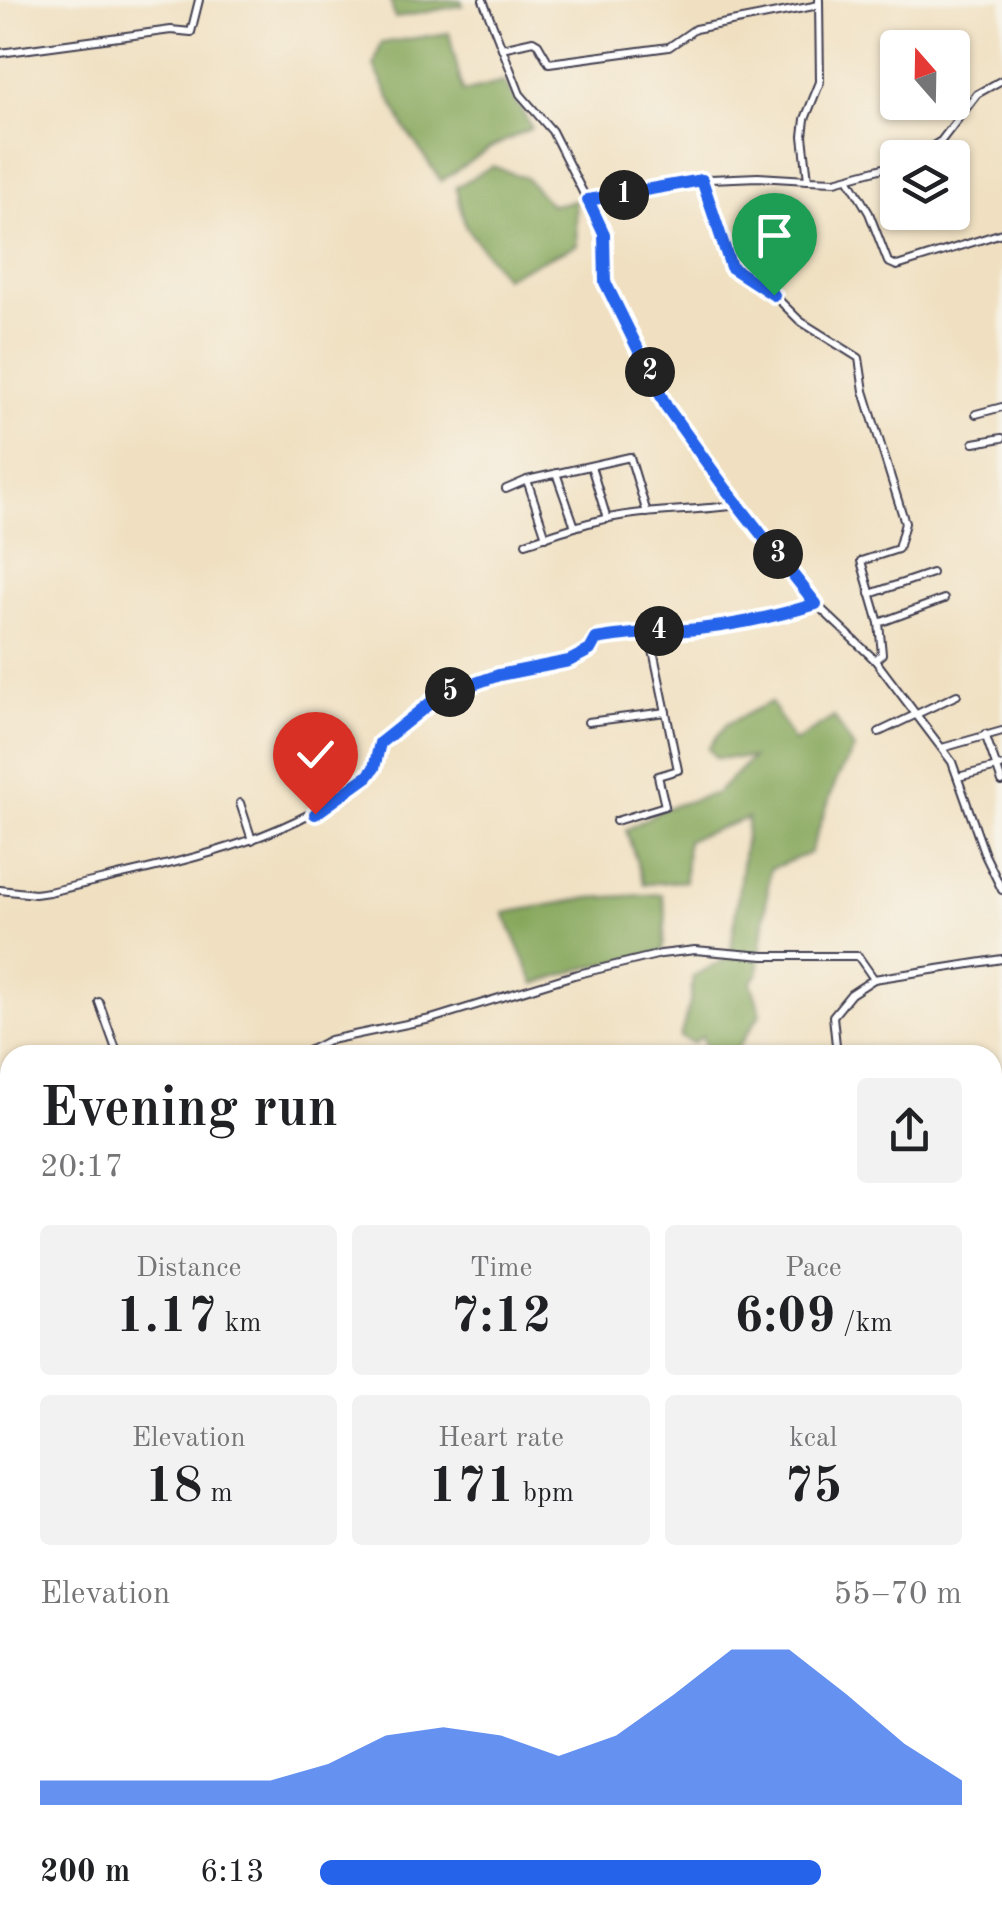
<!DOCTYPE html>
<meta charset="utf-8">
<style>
:root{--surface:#fff;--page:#f2f2f2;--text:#202124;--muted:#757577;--accent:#2563eb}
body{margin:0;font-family:"Old Standard TT",serif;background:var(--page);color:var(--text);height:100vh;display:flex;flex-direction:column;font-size:38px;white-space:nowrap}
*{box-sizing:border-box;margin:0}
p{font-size:32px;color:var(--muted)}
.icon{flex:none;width:55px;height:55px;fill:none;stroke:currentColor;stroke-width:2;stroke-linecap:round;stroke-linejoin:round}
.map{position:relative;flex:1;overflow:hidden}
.side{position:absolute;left:0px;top:1045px;width:1002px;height:888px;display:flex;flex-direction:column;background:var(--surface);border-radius:30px 30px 0 0;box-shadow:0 2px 8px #0004}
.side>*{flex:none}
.needle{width:65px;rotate:340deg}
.fabs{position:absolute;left:880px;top:30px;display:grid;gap:20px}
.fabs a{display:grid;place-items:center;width:90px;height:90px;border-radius:10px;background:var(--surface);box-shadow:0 2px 8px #0004;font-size:50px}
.pin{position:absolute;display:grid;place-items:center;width:85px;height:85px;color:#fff;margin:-102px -42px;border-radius:50% 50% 50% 0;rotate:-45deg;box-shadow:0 0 10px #0007}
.pin .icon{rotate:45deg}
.km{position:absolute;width:50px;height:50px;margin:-25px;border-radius:50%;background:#222;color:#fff;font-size:28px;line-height:50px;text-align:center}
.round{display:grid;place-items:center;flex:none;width:105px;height:105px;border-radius:10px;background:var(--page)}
.summary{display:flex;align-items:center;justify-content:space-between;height:170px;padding:0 40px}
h1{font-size:55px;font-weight:800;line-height:75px}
.stats{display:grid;grid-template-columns:repeat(3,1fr);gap:15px;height:170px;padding:10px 40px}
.stats div{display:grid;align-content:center;border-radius:10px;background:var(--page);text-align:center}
.stats b{font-size:50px;font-weight:800}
.stats small{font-size:28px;font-weight:400}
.stats p{font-size:28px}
.chart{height:280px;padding:20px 40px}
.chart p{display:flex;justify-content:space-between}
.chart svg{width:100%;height:180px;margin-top:10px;fill:var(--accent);opacity:.7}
ul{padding:0 40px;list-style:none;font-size:32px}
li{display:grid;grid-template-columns:160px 120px 1fr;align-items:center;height:75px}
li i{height:25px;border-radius:12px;background:var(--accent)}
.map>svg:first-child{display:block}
.forest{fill:#86a75c;stroke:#54644c;stroke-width:2.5}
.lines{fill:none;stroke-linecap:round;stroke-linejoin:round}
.street-casing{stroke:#413e4f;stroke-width:10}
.street{stroke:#fff;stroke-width:6}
.route-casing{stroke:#fff;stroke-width:20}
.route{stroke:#2563eb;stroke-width:12}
</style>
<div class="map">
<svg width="1002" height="1932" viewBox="0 0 1002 1932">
<rect width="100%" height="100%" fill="#f7f3e8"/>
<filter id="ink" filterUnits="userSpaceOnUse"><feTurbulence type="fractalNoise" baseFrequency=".01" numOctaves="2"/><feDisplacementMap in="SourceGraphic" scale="20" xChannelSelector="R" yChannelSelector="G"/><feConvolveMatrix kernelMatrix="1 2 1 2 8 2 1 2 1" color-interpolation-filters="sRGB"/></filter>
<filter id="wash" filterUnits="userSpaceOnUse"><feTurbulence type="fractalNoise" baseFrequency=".0048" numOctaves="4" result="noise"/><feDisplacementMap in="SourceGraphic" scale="40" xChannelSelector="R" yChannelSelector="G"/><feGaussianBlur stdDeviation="2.25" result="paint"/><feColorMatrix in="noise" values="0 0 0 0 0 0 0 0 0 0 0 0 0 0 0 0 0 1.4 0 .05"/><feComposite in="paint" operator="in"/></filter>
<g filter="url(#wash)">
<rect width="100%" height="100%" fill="#f0e0c1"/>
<g class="forest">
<path d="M390,0h71l2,5 -68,13z"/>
<path d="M449,33l14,59 41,-10 28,46 -42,20 -49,33 -36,-53 -31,-62 7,-23z"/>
<path d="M492,166l34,12 25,27 24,-4 2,44 -73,32 -39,-51 -9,-39z"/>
<path d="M771,702l23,40 40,-25 20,32 -18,32 -26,72 -40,16 -12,105 -7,8 10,31 -28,42h-26l-5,-19 -9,7 -13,-6 10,-34 3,-27 37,-19 18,-139 -61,22 -2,41 -41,3 -18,-54 37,-21 54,-16 35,-35h-36l-8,-10 19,-24z"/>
<path d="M662,894l4,19 -3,38 -85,19 -43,14 -31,-71 85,-15z"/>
</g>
</g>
<g filter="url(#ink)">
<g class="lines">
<g class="street-casing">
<g id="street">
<path d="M483,0l37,94 32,37 52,103 1,49 61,122 59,83 91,116 59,56 77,102 33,93 17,35"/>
<path d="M819,0l1,82 -15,37 -2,17 5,44 27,1 63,-17"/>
<path d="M502,48l31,-7 5,3 11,19 120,-16 26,-18 124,-24"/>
<path d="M0,53l171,-23 20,2 8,-32"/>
<path d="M913,158l28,-17 36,-47 25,-14"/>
<path d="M848,178l21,35 19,49 9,4 105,-33"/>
<path d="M702,180l29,87 43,28 26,26 59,37 5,33 41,132 -7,26 -37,12 18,62 3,31 -7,6"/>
<path d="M588,200l122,-21 48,-2 50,3"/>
<path d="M976,414l26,-7"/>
<path d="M974,443l28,-5"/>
<path d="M591,466l16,53"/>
<path d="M556,473l19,54"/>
<path d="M527,480l19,57"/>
<path d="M506,489l21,-9 103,-23 17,56"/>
<path d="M526,543c36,-12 71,-25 108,-29 34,-4 69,-4 103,-9"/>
<path d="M870,594l62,-21"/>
<path d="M879,623l65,-24"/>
<path d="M588,722l78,-10"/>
<path d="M879,732l78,-37"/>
<path d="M985,734l17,48"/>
<path d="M942,748l60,-17"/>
<path d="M958,777l43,-11"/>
<path d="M240,803l12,37"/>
<path d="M616,821l49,-15 -7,-30 20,-6 -29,-139"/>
<path d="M0,890l35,4 14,-2c109,-27 229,-43 319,-116l6,-8 7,-25 58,-47 60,-21 70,-14 21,-12 6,-10c27,-5 52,-6 79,-8 48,-3 96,-13 141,-27"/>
<path d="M99,1002l19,53"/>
<path d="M300,1055l30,-15 101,-21 143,-44 87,-21 34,-4 69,6h94l16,23"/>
<path d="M837,1055l-4,-39 18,-22 23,-15 128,-20"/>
<path d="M0,1175l10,-3"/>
<path d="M992,1461h3"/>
<path d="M0,1744l10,8"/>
<path d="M175,1932l26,-10"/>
<path d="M500,1932l1,-10"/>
<path d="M625,1932l5,-10"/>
</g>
</g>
<use href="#street" class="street"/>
</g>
</g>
<g class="lines" filter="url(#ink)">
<g class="route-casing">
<path id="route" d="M315,814l53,-38 6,-8 6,-25 59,-47 60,-21 70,-14 21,-11 6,-11c27,-5 52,-6 79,-8 48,-3 96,-13 141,-27l-91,-116 -59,-82 -61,-124 -1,-48 -16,-34 114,-20 29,87 43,28"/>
</g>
<use href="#route" class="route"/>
</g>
</svg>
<div class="fabs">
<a><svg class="needle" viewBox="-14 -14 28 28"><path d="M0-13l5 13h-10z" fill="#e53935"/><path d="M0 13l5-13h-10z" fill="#757577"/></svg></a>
<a><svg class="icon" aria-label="layers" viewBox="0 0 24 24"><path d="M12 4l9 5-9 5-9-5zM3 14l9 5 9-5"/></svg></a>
</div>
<div class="pin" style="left:774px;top:295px;background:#1e9e55"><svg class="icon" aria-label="arrive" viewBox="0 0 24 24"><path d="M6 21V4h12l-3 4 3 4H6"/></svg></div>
<div class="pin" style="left:315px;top:814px;background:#d93025"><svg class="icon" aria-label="check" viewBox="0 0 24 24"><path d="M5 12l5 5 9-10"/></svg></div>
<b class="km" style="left:624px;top:195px">1</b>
<b class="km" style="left:650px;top:372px">2</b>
<b class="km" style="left:778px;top:554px">3</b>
<b class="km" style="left:659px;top:631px">4</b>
<b class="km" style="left:450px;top:692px">5</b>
<section class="side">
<div class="summary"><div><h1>Evening run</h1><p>20:17</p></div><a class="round"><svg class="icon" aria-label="share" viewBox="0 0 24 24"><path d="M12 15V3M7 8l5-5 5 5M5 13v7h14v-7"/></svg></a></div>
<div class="stats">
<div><p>Distance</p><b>1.17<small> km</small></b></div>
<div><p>Time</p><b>7:12</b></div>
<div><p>Pace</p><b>6:09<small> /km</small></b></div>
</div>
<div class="stats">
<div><p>Elevation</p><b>18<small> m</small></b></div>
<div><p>Heart rate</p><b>171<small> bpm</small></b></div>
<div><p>kcal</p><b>75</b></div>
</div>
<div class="chart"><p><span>Elevation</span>55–70 m</p>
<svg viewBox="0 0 160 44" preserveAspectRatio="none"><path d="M0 44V38L10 38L20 38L30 38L40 38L50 34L60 27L70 25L80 27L90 32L100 27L110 17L120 6L130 6L140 17L150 29L160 38V44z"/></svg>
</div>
<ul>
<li><b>200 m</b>6:13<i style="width:78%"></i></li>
</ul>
</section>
</div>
